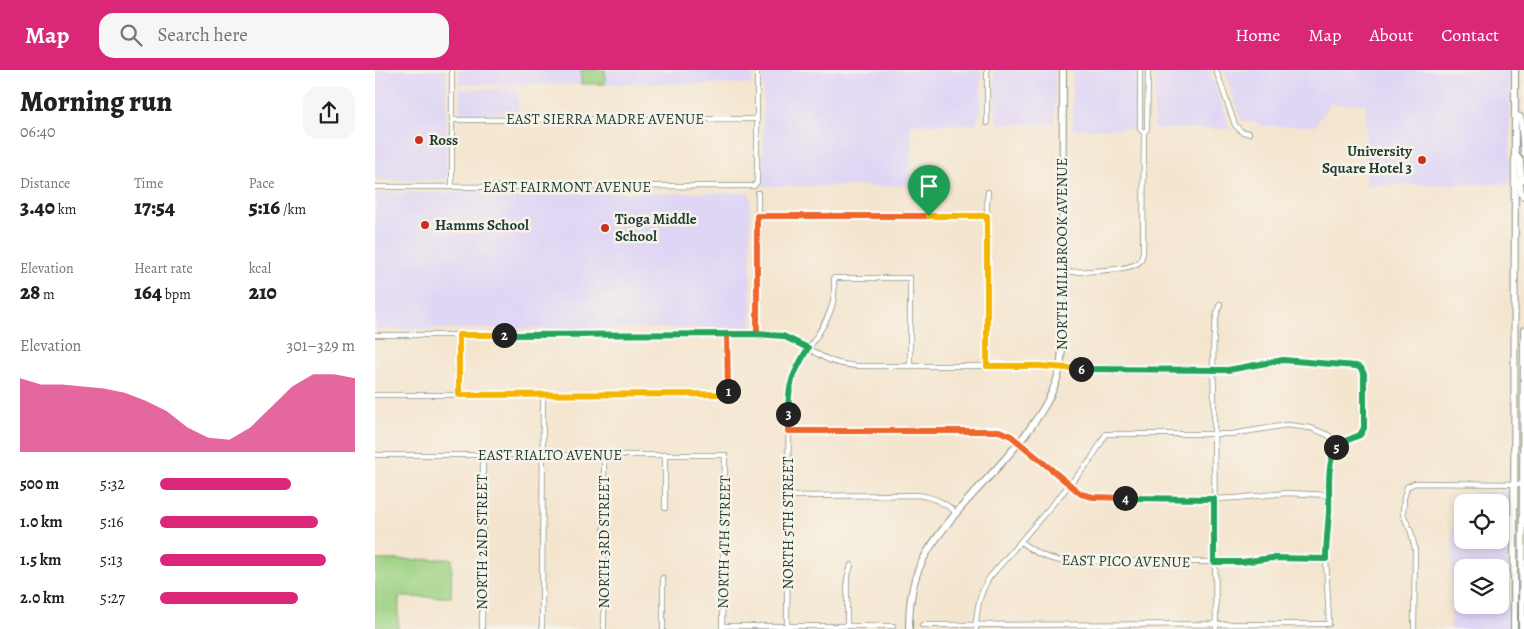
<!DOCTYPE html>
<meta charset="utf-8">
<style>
:root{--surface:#fff;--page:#f6f6f6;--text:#202124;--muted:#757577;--accent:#db2777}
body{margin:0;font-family:Alegreya,serif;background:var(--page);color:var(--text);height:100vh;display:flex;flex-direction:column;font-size:19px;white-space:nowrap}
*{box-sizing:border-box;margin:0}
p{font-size:16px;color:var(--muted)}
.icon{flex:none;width:28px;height:28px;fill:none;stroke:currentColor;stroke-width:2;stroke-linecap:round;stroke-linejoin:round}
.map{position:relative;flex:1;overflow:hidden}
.sheet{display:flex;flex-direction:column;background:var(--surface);width:375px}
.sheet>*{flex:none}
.tools{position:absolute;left:1079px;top:424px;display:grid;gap:10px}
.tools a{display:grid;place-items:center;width:55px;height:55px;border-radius:10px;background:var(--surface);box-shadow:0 2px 8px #0003;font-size:25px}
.pin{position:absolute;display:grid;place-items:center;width:42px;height:42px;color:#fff;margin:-51px -21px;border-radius:50% 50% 50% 0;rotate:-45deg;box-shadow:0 0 5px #0007}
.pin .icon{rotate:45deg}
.km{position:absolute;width:25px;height:25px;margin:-12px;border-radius:50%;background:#222;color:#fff;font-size:14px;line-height:25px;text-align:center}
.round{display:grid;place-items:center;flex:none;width:52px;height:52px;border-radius:15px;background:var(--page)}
.summary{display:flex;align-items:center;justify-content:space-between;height:85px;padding:0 20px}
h1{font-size:28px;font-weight:800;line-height:38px}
.stats{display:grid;grid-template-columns:repeat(3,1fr);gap:8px;height:85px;padding:5px 20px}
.stats div{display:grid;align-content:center}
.stats b{font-size:21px;font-weight:800}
.stats small{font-size:14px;font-weight:400}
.stats p{font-size:14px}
.chart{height:140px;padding:10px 20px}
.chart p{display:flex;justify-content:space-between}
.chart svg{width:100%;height:90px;margin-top:5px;fill:var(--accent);opacity:.7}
ul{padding:0 20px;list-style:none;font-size:16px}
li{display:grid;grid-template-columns:80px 60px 1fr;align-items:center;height:38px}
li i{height:12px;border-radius:6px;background:var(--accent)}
header{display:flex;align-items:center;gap:30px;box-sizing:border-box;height:70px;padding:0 25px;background:var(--accent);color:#fff}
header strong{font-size:24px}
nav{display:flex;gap:28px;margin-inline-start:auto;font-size:18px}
.search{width:350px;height:45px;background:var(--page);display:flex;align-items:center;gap:12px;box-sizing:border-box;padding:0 18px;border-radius:15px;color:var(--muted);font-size:19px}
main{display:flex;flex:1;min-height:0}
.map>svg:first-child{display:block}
.built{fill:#dfd5f5;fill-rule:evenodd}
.green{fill:#9cd182;stroke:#5e875b}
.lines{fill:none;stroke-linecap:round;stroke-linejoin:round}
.street-casing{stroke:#8a9182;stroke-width:6}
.secondary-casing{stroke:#8a9182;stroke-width:8}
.street{stroke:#fff;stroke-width:4.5}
.secondary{stroke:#fff;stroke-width:6}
.split-1-casing{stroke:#fff;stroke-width:10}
.split-2-casing{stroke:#fff;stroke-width:10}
.split-3-casing{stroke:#fff;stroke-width:10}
.split-4-casing{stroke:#fff;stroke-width:10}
.split-5-casing{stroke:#fff;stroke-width:10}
.split-6-casing{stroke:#fff;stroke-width:10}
.split-7-casing{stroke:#fff;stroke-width:10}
.split-1{stroke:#f0652b;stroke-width:6}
.split-2{stroke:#f5b400;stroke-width:6}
.split-3{stroke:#22a559;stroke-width:6}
.split-4{stroke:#f0652b;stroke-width:6}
.split-5{stroke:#22a559;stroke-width:6}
.split-6{stroke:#22a559;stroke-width:6}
.split-7{stroke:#f5b400;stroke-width:6}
.poi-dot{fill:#c8321e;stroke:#f7f3e8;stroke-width:2}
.labels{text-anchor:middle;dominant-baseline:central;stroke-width:5;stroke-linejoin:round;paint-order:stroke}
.street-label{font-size:15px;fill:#1f3d34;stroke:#f7f3e8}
.poi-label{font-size:15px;font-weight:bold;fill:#1f3d34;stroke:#f7f3e8;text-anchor:start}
</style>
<header>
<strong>Map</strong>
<div class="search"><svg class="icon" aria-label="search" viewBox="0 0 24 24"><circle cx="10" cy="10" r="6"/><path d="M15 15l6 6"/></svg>Search here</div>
<nav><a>Home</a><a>Map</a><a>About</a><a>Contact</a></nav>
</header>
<main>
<section class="sheet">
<div class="summary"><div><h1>Morning run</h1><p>06:40</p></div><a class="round"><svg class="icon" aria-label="share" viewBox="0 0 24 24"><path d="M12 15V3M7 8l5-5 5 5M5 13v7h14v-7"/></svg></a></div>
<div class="stats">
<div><p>Distance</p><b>3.40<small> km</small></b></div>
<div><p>Time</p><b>17:54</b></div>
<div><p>Pace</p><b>5:16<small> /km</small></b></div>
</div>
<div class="stats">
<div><p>Elevation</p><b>28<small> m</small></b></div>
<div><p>Heart rate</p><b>164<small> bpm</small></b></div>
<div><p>kcal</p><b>210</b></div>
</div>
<div class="chart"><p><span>Elevation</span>301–329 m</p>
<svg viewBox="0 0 160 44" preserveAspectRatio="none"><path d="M0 44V8L10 11L20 11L30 12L40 13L50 15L60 19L70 24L80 32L90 37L100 38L110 32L120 22L130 12L140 6L150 6L160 8V44z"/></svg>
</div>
<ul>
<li><b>500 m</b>5:32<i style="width:67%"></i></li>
<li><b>1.0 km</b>5:16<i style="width:81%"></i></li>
<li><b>1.5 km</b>5:13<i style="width:85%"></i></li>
<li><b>2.0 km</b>5:27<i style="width:71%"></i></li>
</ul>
</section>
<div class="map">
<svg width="1149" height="559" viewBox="0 0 1149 559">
<rect width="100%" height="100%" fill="#f7f3e8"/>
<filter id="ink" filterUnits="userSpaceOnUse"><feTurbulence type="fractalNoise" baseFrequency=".02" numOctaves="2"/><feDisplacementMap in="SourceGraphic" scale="10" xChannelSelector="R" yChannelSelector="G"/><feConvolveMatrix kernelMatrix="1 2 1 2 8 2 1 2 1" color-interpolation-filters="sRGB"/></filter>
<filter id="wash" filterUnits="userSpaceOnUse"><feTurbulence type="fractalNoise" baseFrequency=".0096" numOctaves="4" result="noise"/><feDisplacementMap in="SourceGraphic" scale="20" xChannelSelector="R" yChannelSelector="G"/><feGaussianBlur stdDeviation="1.12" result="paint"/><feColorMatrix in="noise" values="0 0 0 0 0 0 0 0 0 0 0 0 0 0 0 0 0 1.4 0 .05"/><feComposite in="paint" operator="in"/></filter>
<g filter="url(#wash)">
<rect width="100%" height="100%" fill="#f4e5cf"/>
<g class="built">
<path d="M0,0h71v108l-2,2h-69z"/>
<path d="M84,0h122v14l-122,1z"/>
<rect x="230" y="0" width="147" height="14"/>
<path d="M388,0h218v41l-5,13h-65v62h-148z"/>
<path d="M620,0h60v54h-56l-4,-12z"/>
<path d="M698,0h64l-1,59h-63z"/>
<path d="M780,0h56l1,9 18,50h-76z"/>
<path d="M849,0h286v114l-144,1v-81h-37l-14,22h-54l-6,-4 -12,-1 -2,-2z"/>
<rect x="85" y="19" width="58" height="24"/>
<path d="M0,123h375l1,135 -376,1z"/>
<path d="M1099,422h33l2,2 -1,134 -57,1 2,-106h9l1,17h37v-38h-26zM1088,498h37v37h-37z"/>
</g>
<g class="green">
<rect x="206" y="0" width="24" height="14"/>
<path d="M77,489l-1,38h-52l-1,32h-23v-69z"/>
</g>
</g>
<g filter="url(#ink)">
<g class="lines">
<g class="street-casing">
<g id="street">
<path d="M765,0v59l4,4"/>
<path d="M841,0l19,55 7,7 7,1"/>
<path d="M77,50l305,-1"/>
<path d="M612,53v-53"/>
<path d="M0,117l379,-1 3,-4v-112"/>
<path d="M77,117v-117"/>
<path d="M382,146l230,-1"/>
<path d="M687,202c16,0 65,-1 76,-9 4,-3 4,-7 5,-11l1,-119 3,-4 1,-59"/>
<path d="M382,264l1,-141"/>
<path d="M0,265h399c21,3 36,16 55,25 9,4 18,5 28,6h183l53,4 121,1 14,-1 55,-10 73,6 5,2 3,6v54l-4,7 -22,9 -6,12 -2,10 -4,93 3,65 -407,1"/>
<path d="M84,265v60"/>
<path d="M613,296l-1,-164 1,-10"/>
<path d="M0,325h353l-1,-61"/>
<path d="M413,361h211l12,5 64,54 6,4 12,3 121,2 22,-1 51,-5 42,2"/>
<path d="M290,384v54"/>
<path d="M0,385h350l-3,174"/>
<path d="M412,426l131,-1c15,2 27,7 38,18"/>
<path d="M646,472c13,10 25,17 42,19l151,1h28l30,-5 54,2"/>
<path d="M288,508v51"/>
<path d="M472,555v-46l4,-14"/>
<path d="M347,556h171"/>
<path d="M107,559l1,-174"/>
<path d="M167,559l1,-234"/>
<path d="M229,559v-175"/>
<path d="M412,559l2,-242c8,-30 34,-52 43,-81 3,-9 2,-18 2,-28h76v88"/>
<path d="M601,559c0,-19 3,-35 13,-51l101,-117 16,-27h126l55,-9 24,3 17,7 10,9"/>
<path d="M841,559c-1,-75 -2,-151 -2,-226 0,-28 -4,-75 6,-99"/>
<path d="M1039,559l1,-80 -4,-17 -8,-18 1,-16 3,-11 8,-4 109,1"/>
</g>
</g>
<g class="secondary-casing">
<g id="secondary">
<path d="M1140,45l5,2 1,3 3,33"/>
<path d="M1140,84l5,7 1,15 3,4"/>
<path d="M1141,109l4,4 1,11 3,2"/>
<path d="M534,559c0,-23 2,-46 13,-67 7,-16 19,-30 30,-44 34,-41 88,-88 105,-139 4,-12 5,-25 5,-38l1,-271"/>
<path d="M1139,559l1,-559"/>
<path d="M1147,559l2,-299"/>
</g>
</g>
<use href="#street" class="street"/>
<use href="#secondary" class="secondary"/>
</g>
</g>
<g class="lines" filter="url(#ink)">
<g class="split-1-casing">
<path id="split-1" d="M353,321l-1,-57h30v-118h172"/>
</g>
<g class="split-2-casing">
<path id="split-2" d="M129,265h-45v60l269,-1v-3"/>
</g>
<g class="split-3-casing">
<path id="split-3" d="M129,265l253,-1 26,2 25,12c-15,26 -20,35 -20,66"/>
</g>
<g class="split-4-casing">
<path id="split-4" d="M413,344v17h211l12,5 70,58 12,3 32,1"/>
</g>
<g class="split-5-casing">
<path id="split-5" d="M750,428l89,1v63h28l30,-4 54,1c0,-16 2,-31 3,-47 1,-22 -3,-45 7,-65"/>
</g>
<g class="split-6-casing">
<path id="split-6" d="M706,299l147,1 55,-10 73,6 5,2 3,6v54l-4,7 -22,9 -2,3"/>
</g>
<g class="split-7-casing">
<path id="split-7" d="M554,146h58v150h53l41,3"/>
</g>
<use href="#split-1" class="split-1"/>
<use href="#split-2" class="split-2"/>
<use href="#split-3" class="split-3"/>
<use href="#split-4" class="split-4"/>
<use href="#split-5" class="split-5"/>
<use href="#split-6" class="split-6"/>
<use href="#split-7" class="split-7"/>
</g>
<g class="poi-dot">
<circle cx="44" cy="70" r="5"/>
<circle cx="1047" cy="90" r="5"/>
<circle cx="50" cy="155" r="5"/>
<circle cx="230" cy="158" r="5"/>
</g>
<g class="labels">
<g class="street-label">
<text x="230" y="49">EAST SIERRA MADRE AVENUE</text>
<text x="192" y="117">EAST FAIRMONT AVENUE</text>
<text transform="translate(687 184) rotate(-90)">NORTH MILLBROOK AVENUE</text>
<text x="175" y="385">EAST RIALTO AVENUE</text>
<text transform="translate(413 453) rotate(-90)">NORTH 5TH STREET</text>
<text transform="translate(107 472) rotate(-90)">NORTH 2ND STREET</text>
<text transform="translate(229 472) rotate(-90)">NORTH 3RD STREET</text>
<text transform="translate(349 472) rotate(-89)">NORTH 4TH STREET</text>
<text transform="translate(751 491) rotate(1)">EAST PICO AVENUE</text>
</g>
<g class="poi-label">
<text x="54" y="70">Ross</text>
<text x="1037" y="81" text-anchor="end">University<tspan x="1037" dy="17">Square Hotel 3</tspan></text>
<text x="240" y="149">Tioga Middle<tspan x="240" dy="17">School</tspan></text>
<text x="60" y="155">Hamms School</text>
</g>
</g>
</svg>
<div class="tools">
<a><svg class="icon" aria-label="locate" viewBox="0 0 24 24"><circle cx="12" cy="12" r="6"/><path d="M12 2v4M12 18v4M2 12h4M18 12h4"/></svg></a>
<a><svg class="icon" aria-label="layers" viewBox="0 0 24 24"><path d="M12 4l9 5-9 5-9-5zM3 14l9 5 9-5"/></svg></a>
</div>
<div class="pin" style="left:554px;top:146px;background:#1e9e55"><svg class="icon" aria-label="arrive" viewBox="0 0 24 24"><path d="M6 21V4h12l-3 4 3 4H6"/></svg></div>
<b class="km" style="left:353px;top:321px">1</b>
<b class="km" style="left:129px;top:265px">2</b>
<b class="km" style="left:413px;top:344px">3</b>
<b class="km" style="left:750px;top:428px">4</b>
<b class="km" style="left:961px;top:377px">5</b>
<b class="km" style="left:706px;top:299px">6</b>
</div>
</main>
